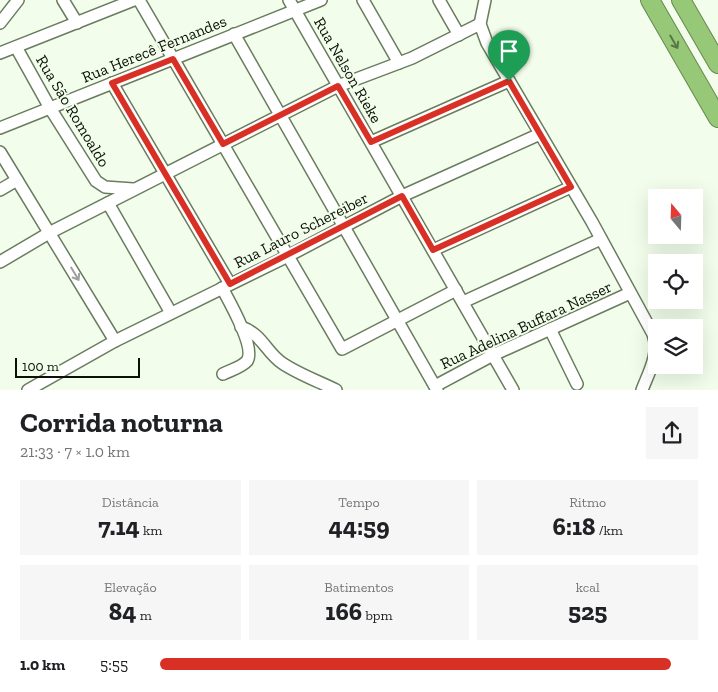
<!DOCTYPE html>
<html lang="pt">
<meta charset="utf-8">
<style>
:root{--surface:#fff;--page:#f6f6f6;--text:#202124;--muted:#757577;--accent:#d93025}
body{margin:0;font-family:"Zilla Slab",serif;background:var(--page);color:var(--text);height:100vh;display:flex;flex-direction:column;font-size:19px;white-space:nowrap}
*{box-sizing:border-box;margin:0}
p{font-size:16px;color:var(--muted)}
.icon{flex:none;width:28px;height:28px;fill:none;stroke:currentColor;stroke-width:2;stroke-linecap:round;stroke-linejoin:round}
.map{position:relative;height:390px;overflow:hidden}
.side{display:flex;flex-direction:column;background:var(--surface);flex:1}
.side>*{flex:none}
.needle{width:32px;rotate:341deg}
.fabs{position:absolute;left:648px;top:189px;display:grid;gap:10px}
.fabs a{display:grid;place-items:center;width:55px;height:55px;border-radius:0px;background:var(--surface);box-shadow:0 5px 20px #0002;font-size:25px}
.scale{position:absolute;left:15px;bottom:12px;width:125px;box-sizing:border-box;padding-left:5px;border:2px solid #0b1107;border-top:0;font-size:14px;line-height:18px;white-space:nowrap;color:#0b1107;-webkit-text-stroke:4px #f2feeb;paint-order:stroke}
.pin{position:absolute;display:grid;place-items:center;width:42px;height:42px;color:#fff;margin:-51px -21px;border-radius:50% 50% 50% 0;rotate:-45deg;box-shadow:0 0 5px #0007}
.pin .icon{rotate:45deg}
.round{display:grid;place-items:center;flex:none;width:52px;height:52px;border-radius:0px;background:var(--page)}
.overview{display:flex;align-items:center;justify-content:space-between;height:85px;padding:0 20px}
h1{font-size:28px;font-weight:700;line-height:38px}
.metrics{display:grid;grid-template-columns:repeat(3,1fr);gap:8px;height:85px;padding:5px 20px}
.metrics div{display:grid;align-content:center;border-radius:0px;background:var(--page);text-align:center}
.metrics b{font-size:25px;font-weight:700}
.metrics small{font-size:14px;font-weight:400}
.metrics p{font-size:14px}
ul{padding:0 20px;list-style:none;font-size:16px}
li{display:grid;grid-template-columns:80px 60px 1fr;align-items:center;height:38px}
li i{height:12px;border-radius:6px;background:var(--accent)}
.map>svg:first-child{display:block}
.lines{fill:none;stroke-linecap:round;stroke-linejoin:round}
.minor-casing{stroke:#6a7c5f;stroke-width:14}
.highway-casing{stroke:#668850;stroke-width:20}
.minor{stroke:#fff;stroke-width:11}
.highway{stroke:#97c877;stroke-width:18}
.oneway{stroke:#587645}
.oneway2{stroke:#9da09c}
.route-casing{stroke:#fff;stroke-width:10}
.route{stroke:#d93025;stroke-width:6}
.labels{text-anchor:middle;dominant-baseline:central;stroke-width:4;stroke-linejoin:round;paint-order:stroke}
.street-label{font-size:16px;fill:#0b1107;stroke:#f2feeb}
</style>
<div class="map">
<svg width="718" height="390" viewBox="0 0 718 390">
<rect width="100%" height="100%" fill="#f2feeb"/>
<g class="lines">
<g class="minor-casing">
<g id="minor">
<path d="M63,0l14,23"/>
<path d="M139,0l203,349 114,-59"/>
<path d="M289,0l224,390"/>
<path d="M363,0l36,63"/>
<path d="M439,0l20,35"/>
<path d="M485,0l-5,24 7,19 105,179 61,112c7,19 -4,38 -11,56"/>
<path d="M0,23l18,-23"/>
<path d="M234,34l203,356"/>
<path d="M16,47l34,61 46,73 9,6 28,2"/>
<path d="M0,53l134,-53"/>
<path d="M112,83l118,201"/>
<path d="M0,128l321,-128"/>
<path d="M371,142l138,-61"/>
<path d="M0,152l115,189"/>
<path d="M0,190l17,-10"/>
<path d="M108,203l63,110"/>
<path d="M433,250l138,-63"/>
<path d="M0,262l49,-29 289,-147 74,-28 68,-34"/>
<path d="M222,288c7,13 34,60 25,73 -5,6 -16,9 -24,13"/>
<path d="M463,302l138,-63"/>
<path d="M241,327c21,7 25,25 41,36 16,11 36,18 54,27"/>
<path d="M550,329l27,55"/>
<path d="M435,386l58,-31 137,-62"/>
<path d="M28,390l87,-49 173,-85 114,-60 138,-62"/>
</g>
</g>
<g class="highway-casing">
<g id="highway">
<path d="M650,0l68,118"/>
<path d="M681,0l37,64"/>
</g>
</g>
<use href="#minor" class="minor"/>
<use href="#highway" class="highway"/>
</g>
<defs><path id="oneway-shaft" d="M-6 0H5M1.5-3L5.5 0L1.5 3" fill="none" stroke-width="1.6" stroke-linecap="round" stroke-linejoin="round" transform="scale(1.25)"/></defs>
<use class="oneway" href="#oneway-shaft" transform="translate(674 42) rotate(60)"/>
<use class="oneway2" href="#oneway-shaft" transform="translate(75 274) rotate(59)"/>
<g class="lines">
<g class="route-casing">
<path id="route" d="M173,59l50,85 115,-58 33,56 138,-61 62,106 -138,63 -31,-54 -172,88 -118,-201z"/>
</g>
<use href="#route" class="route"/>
</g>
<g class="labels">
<g class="street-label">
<text transform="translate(154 49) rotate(-22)">Rua Herecê Fernandes</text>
<text transform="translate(348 70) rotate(60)">Rua Nelson Rieke</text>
<text transform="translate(73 111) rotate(59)">Rua São Romoaldo</text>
<text transform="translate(301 230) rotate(-27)">Rua Lauro Schereiber</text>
<text transform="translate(526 325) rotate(-25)">Rua Adelina Buffara Nasser</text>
</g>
</g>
</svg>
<div class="fabs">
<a><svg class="needle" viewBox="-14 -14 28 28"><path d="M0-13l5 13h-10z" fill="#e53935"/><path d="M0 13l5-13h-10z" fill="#757577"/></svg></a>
<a><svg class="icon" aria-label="locate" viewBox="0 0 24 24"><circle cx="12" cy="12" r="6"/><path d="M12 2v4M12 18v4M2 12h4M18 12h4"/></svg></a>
<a><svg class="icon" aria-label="layers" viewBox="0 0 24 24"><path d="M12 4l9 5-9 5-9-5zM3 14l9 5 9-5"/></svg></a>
</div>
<div class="scale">100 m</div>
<div class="pin" style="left:509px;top:81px;background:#1e9e55"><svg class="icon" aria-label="arrive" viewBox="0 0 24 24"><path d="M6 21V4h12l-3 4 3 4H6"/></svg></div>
</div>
<section class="side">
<div class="overview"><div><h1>Corrida noturna</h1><p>21:33 · 7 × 1.0 km</p></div><a class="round"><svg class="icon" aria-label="share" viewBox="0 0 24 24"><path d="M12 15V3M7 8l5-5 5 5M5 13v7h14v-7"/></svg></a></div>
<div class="metrics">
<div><p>Distância</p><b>7.14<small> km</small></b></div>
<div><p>Tempo</p><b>44:59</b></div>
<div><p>Ritmo</p><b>6:18<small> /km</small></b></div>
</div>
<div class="metrics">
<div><p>Elevação</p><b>84<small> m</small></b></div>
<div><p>Batimentos</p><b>166<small> bpm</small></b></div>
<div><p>kcal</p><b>525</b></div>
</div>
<ul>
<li><b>1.0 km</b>5:55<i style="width:95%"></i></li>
</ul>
</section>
